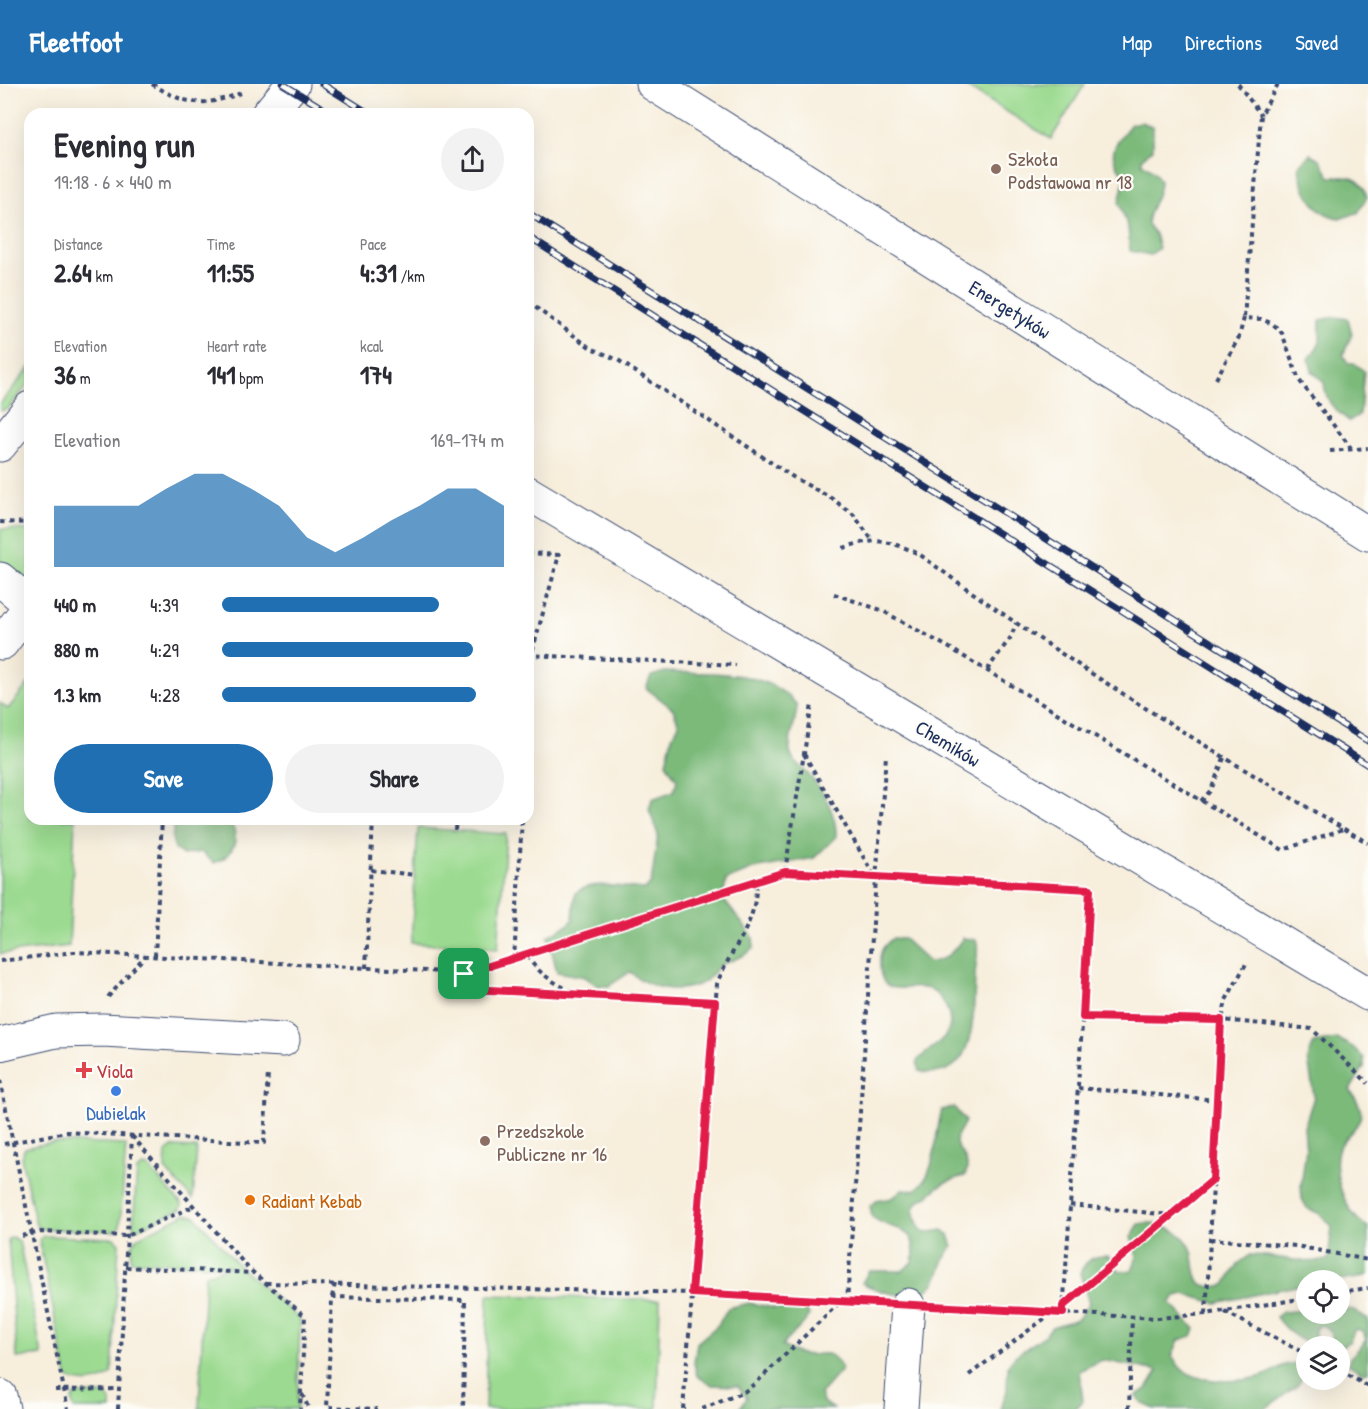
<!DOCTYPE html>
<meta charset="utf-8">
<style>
:root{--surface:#fff;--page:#f2f2f3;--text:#2b2b33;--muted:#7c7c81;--accent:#1f6fb2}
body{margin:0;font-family:"Patrick Hand",sans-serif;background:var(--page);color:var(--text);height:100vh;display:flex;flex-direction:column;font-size:22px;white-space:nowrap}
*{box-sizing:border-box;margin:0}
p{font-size:20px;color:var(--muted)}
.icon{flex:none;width:33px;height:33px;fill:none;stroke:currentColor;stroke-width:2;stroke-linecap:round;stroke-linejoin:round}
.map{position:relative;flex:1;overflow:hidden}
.details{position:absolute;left:24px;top:24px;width:510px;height:717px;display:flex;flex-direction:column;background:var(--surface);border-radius:18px;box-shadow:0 6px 24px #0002}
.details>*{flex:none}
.fabs{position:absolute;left:1296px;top:1186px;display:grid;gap:12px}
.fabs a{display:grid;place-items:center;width:54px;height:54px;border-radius:50%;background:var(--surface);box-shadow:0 6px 24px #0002;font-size:30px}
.pin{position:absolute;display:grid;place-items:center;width:51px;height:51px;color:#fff;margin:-26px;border-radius:12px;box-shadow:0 3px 9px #0006}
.round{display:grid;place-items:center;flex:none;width:63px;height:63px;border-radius:32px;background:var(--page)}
.headline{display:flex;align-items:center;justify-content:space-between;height:102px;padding:0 30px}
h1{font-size:33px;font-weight:700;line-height:45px}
.figures{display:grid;grid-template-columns:repeat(3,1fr);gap:9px;height:102px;padding:6px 30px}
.figures div{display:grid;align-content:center}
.figures b{font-size:26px;font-weight:700}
.figures small{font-size:16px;font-weight:400}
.figures p{font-size:16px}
.chart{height:168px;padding:12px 30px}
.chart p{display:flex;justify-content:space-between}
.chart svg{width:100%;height:108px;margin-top:6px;fill:var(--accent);opacity:.7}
.primary-button{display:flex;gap:12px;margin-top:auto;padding:12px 30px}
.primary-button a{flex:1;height:69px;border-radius:36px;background:var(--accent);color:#fff;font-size:24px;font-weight:700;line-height:69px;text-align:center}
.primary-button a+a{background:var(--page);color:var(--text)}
ul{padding:0 30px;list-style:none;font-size:20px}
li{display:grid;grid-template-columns:96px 72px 1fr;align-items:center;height:45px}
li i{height:15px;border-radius:8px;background:var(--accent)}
header{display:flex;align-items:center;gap:36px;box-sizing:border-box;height:84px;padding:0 30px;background:var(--accent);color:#fff}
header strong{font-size:28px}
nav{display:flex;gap:33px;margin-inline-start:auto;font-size:21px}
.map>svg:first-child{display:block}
.green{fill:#9bda90;stroke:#5b8477;stroke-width:1.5}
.forest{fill:#7cba7a;stroke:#4c746c;stroke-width:1.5}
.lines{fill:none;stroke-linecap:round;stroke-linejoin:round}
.minor-casing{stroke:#3c4c71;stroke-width:35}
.path{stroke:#3c4c71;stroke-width:4;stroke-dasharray:4.5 4.5;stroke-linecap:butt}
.minor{stroke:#fff;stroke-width:33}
.rail-casing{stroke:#1b2f5e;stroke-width:7}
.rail{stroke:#fdfcf7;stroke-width:4.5;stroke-dasharray:14;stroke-linecap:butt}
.route-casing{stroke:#fff;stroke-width:12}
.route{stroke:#e11d48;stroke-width:8}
.education-dot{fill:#8d6e63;stroke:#fdfcf7;stroke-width:2}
.health-dot{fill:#e0444e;stroke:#fdfcf7;stroke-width:2}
.shop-dot{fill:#3f7fe0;stroke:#fdfcf7;stroke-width:2}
.food-dot{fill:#e8710a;stroke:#fdfcf7;stroke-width:2}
.labels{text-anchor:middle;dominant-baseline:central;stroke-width:4.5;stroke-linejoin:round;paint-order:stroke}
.education-label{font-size:20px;fill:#785e54;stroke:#fdfcf7;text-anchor:start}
.street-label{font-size:20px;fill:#1b2f5e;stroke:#fdfcf7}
.health-label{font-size:20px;fill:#be3a42;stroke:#fdfcf7;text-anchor:start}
.shop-label{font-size:20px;fill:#366cbe;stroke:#fdfcf7}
.food-label{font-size:20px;fill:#c56008;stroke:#fdfcf7;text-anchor:start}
</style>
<header>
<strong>Fleetfoot</strong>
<nav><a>Map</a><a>Directions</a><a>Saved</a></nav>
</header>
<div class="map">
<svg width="1368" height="1325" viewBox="0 0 1368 1325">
<rect width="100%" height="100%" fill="#fdfcf7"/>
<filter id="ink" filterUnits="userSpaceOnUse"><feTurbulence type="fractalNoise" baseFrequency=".0167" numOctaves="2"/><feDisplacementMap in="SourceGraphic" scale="12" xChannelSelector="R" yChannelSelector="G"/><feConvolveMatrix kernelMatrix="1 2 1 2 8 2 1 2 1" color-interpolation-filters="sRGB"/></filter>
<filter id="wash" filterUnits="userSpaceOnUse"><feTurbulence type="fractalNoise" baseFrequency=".008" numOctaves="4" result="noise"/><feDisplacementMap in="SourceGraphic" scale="24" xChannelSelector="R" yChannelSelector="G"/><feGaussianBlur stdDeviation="1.35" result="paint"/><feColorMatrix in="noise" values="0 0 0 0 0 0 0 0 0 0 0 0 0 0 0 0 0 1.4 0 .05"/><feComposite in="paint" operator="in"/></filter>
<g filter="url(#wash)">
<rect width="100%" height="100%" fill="#f7eedc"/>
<g class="green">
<path d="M962,0h123l-34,55z"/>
<path d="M30,283v15l-22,27 -8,2v-7z"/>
<path d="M0,445l30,1v64l-30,-25z"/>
<path d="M30,598v137h45l-6,127 -69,8v-251l8,6z"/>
<path d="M418,744l88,6 -8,115 -87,-6z"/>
<path d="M53,1058l73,3 -6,81 -5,5 -74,-2 -5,-4 -15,-68 4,-9z"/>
<path d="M172,1063l25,1 -4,51 -28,-29 1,-18z"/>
<path d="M143,1082l5,1 34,37 -1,5 -44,20 -4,-3 4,-56z"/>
<path d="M185,1130l10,2 45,51 60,52 -3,90h-98l6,-135 26,-8 -100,-5 1,-16 6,-8z"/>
<path d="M43,1152l71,2 5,5 -7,131c-11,9 -33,12 -45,3l-28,-136z"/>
<path d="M12,1153l7,4 23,114 -25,3 -9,-119z"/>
<path d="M488,1211l172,5 -3,109h-172z"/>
<path d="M76,1310h28l7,7v8h-37l-2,-10z"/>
</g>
<g class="forest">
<path d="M1141,38l12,5v22l-11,9v5l12,8 6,10c0,17 -12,26 -13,43l8,10 4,14 -9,7 -20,-4 -2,-24 -9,-24 6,-27c-21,-22 -10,-32 6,-52z"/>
<path d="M1310,70l10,5 10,18c19,-1 32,-1 37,20l-9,16c-6,1 -13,5 -18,5 -25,-2 -40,-32 -41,-52z"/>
<path d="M1335,233l13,2 4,15 -9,21 5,8h6l10,8 -4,43 -11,7c-15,-12 -24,-19 -25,-39l-12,-11 -3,-12 11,-16v-23z"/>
<path d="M665,588c45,2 99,-5 132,33 0,15 -9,32 -7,47 2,10 11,14 18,22 15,17 29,40 28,63l-22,21 -61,11 -27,11 -3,19 30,38 1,11c-11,10 -21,11 -33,17 -7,4 -10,13 -17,17 -25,13 -54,7 -74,-10l-21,14h-11l-13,-9 -28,-5 -9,-36 20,-11 5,-6 2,-26c20,-15 47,-4 71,-4l5,-6 7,-48 -9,-26 3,-10 22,-8 3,-11 -11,-17 6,-26 7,-12 -6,-16 -27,-21 5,-12z"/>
<path d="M175,735h51c17,16 9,36 -12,44l-13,-11 -18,3 -8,-6 -3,-11z"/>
<path d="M893,854l11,1 25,23c17,-1 25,-11 34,-24l13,2c4,10 -1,25 -1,37 -2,38 2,107 -56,94l-2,-10c8,-8 20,-16 28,-25 13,-15 -2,-44 -20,-48 -18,-4 -47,13 -45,-27 0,-11 4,-16 13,-23z"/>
<path d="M1337,955l16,8 11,11v9l-14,23c6,10 13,17 10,29 -3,10 -15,17 -20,26 -11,23 5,71 28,82v48l-13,4 -49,2v3l-90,19 -32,-9 -8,2 -6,7 25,26 -3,7 -13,4 -7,16c4,5 7,12 12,15 20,13 63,12 84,3 12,-6 17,-12 31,-10l4,12 -5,9 -33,24h-110l-14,-6 -5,-8 11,-6 11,-18 -56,-11 -23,11 4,30 -8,8h-75l7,-18 1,-26 7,-9 29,-20 8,-9 26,-8 11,-16 -9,-30c6,-13 14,-18 28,-17l12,16 12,-2 5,-13 -6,-20 8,-13c19,-4 46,7 53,27 3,12 1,22 8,33l12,3 13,-2 13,-21 12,-9c27,0 53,10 78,5l4,-34 -12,-12 -13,-6 -5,-9 -1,-13 5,-37 -2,-22 10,-30 -6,-38 5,-16z"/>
<path d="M954,1023l11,14c-2,6 -8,13 -9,18 -2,13 17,16 9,37 -19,5 -22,6 -36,19 -4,3 -10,5 -12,8 -7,9 1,23 7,30l19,-3 6,5 4,11c-12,14 -10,19 -17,34 -14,26 -54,13 -74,3l7,-12h33l11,-9c6,-39 -20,-29 -41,-45l-2,-11 9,-7c11,2 16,-2 23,-10l13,1c23,-16 19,-56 27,-80z"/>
<path d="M750,1219l24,5 32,1 3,6c-6,14 -19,18 -27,31 6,3 13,7 19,8 21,4 28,-10 41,15l-22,25 3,8 10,7h-94l8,-11 -9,-12 -26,-1 -15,-9 -3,-13 3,-20 21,-18 10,-17z"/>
<path d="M1340,1224l14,2 14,9v53l-6,1 -14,-9 2,-6 16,-18 -3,-9 -8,-2 -5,12 -8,5 -7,-1 -7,-17 -7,-3 -6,4v15c-14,-1 -31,-15 -39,-27l7,-5 23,-2v4h34z"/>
</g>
</g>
<g filter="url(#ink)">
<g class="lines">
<g class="minor-casing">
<g id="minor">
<path d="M653,0l715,450"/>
<path d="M268,30l25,-30"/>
<path d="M0,361l30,-37"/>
<path d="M528,409l840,501"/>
<path d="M0,495l30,25"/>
<path d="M2,559l28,-37"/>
<path d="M0,960l56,-13 47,-1 180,10"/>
<path d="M0,1312l3,13"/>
<path d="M901,1325l7,-104"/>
</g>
</g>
<g class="path">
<path d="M152,0c35,22 51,23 89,9"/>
<path d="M1238,0l23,31"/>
<path d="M1278,0l-17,31 -17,203 17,1 12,5 9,9 17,47 52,68"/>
<path d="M528,218l63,46 27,12 175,117 38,21 22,16 20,27"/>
<path d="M1216,295l23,-42 5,-19"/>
<path d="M1330,367l38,-3"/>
<path d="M0,438l30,1"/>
<path d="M843,464c33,-11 45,-8 76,6 144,106 295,199 449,289"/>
<path d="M528,469l31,2 -28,101 -3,48"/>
<path d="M834,510l47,16 67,37 335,203 60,-21"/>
<path d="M528,571l208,10"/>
<path d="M987,586l24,-33 5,-14"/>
<path d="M804,670l72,125 10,-123"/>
<path d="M1201,717l10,-11 13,-32"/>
<path d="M455,746l1,-11"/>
<path d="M371,786l44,5"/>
<path d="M785,787l27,-167"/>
<path d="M155,872l7,-137"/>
<path d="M527,872c12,19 29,27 48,38"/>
<path d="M514,876l8,-141"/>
<path d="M0,877l74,-9 389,21 8,16 244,13"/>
<path d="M366,884l7,-149"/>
<path d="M464,890l321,-103 306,18 -28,424"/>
<path d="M108,913l37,-41"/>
<path d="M1083,933l139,3 90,9 56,54"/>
<path d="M0,996l68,329"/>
<path d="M1078,1004l139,12"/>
<path d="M132,1052l117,133 56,47 -5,93"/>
<path d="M4,1060l63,-12 197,11 4,-70"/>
<path d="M1070,1121l101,10"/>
<path d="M22,1152l19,-4 86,4 67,-30"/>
<path d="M1210,1155l86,7 72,14"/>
<path d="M126,1183l128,6"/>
<path d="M266,1199l426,10 185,11"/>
<path d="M335,1200l-3,13 -5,110 50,2"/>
<path d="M1340,1208l28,-4"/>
<path d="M332,1213l133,3 -2,109"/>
<path d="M847,1218l29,-423"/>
<path d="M1064,1222l148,-125"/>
<path d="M941,1223l217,11 48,-4 100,-16"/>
<path d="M1225,1228l81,42"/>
<path d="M1206,1230l16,-294 4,-20 21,-38"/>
<path d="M1340,1287l28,15"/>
<path d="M969,1291l83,-62"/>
<path d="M55,1306l64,-1"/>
<path d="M302,1310l7,15"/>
<path d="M118,1325l14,-273"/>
<path d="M683,1325l34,-425c15,-40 41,-57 39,-105"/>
<path d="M702,1325l42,-17 13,-10 83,-80"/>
<path d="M1129,1325l3,-92"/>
</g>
<use href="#minor" class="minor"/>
<g class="rail-casing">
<g id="rail">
<path d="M283,0l49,30"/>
<path d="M322,0l48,30"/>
<path d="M528,129l840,528"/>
<path d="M528,153l840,528"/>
</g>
</g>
<use href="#rail" class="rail"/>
</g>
</g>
<g class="lines" filter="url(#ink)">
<g class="route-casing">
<path id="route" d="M785,788l305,17 -7,128 138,3 -8,160 -150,126v7l-371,-20 23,-291 -244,-13 -7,-15z"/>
</g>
<use href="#route" class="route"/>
</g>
<g class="education-dot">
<circle cx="996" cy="85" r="6"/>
<circle cx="485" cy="1057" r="6"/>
</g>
<path class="health-dot" d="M81 977h6v6h6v6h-6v6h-6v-6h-6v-6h6z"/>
<circle class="shop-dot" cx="116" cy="1007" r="6"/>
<circle class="food-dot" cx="250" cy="1116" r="6"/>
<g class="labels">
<g class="education-label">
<text x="1008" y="74">Szkoła<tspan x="1008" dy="23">Podstawowa nr 18</tspan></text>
<text x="497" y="1046">Przedszkole<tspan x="497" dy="23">Publiczne nr 16</tspan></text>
</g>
<g class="street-label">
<text transform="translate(1010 225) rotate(32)">Energetyków</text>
<text transform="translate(948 659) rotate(31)">Chemików</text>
</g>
<g class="health-label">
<text x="96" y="986">Viola</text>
</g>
<g class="shop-label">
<text x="116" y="1028">Dubielak</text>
</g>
<g class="food-label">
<text x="262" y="1116">Radiant Kebab</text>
</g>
</g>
</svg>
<div class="fabs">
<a><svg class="icon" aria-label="locate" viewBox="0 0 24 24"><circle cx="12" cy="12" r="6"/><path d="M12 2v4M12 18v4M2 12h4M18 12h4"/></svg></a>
<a><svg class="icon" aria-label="layers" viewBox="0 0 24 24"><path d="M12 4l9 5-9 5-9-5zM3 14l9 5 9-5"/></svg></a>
</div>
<div class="pin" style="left:464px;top:890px;background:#1e9e55"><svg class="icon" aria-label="arrive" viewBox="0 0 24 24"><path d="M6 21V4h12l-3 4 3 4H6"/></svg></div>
<section class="details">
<div class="headline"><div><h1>Evening run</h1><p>19:18 · 6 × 440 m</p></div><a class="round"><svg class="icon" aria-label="share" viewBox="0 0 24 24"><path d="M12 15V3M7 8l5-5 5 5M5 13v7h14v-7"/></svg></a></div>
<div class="figures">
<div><p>Distance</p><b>2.64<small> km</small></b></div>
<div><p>Time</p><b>11:55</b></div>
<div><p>Pace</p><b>4:31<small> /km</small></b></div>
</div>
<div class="figures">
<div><p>Elevation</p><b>36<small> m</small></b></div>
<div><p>Heart rate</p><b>141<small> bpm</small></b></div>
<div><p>kcal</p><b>174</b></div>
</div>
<div class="chart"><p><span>Elevation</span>169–174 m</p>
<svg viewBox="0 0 160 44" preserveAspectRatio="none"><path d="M0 44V19L10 19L20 19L30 19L40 12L50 6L60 6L70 12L80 19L90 32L100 38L110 32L120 25L130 19L140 12L150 12L160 19V44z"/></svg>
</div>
<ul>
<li><b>440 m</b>4:39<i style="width:77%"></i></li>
<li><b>880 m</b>4:29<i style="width:89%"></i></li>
<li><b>1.3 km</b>4:28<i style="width:90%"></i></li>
</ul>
<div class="primary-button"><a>Save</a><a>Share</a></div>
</section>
</div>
